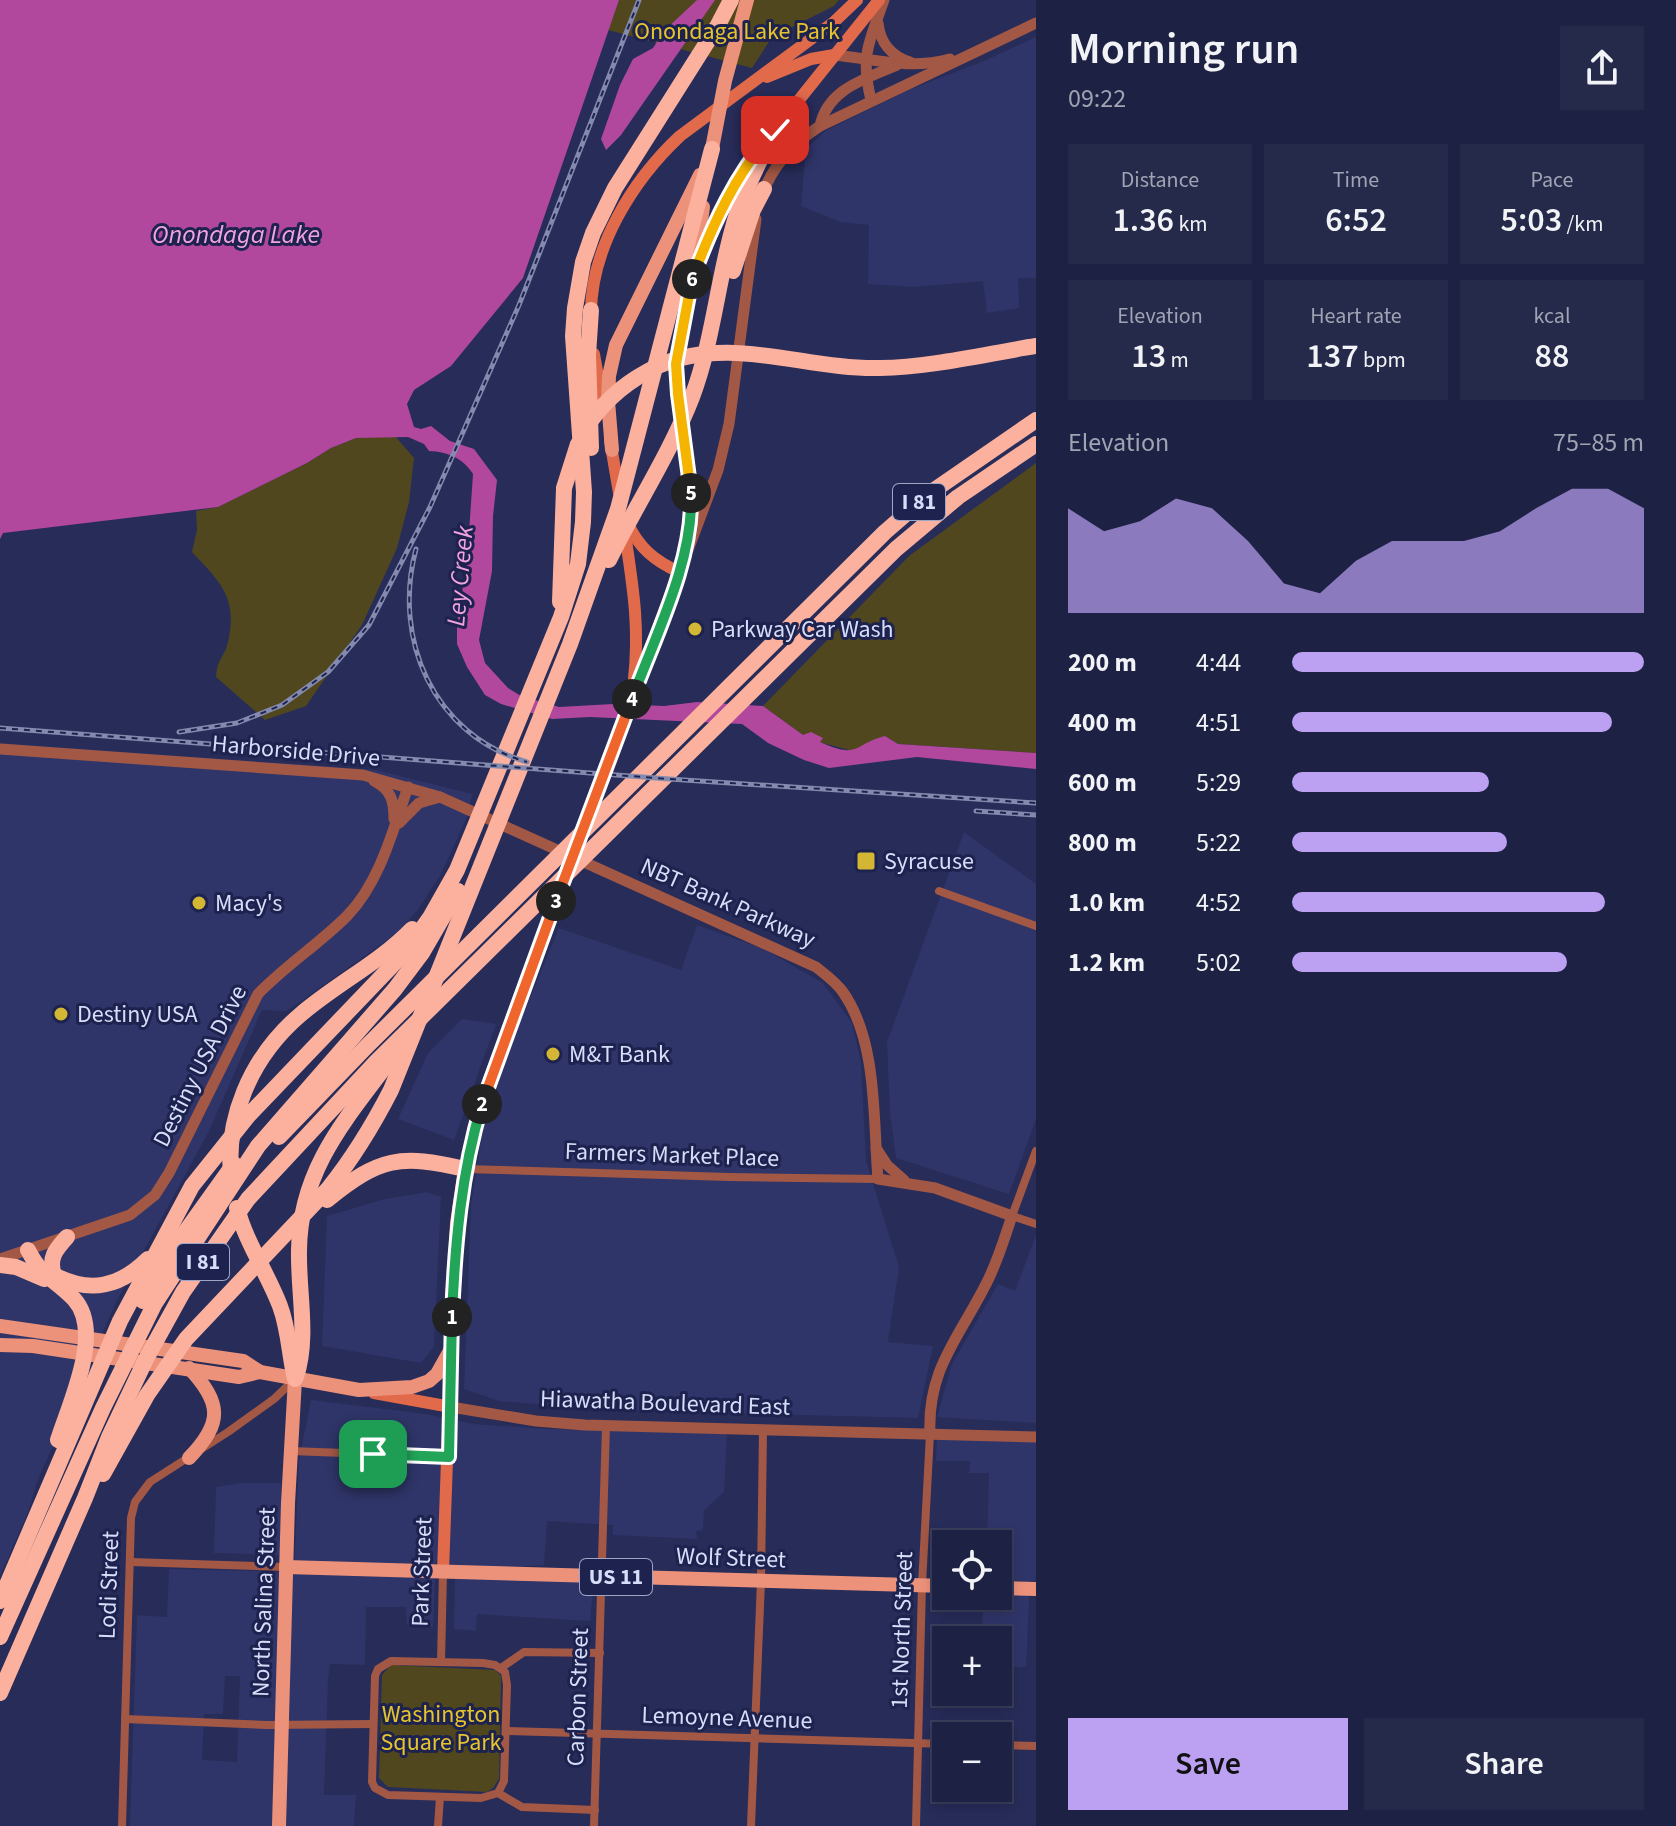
<!DOCTYPE html>
<meta charset="utf-8">
<style>
:root{--surface:#1d2143;--page:#25294a;--text:#f1f3f6;--muted:#a0a3b2;--line:#3b3e5c;--accent:#bca0f2}
body{margin:0;font-family:"Source Sans 3",sans-serif;background:var(--page);color:var(--text);height:100vh;display:flex;flex-direction:column;font-size:30px;white-space:nowrap}
*{box-sizing:border-box;margin:0}
p{font-size:26px;color:var(--muted)}
.icon{flex:none;width:44px;height:44px;fill:none;stroke:currentColor;stroke-width:2;stroke-linecap:round;stroke-linejoin:round}
.map{position:relative;flex:1;overflow:hidden}
.details{display:flex;flex-direction:column;background:var(--surface);width:640px}
.details>*{flex:none}
.fabs{position:absolute;left:932px;top:1530px;display:grid;gap:16px}
.fabs a{display:grid;place-items:center;width:80px;height:80px;border-radius:0px;background:var(--surface);box-shadow:0 4px 12px #0003,0 0 0 2px var(--line);font-size:40px}
.pin{position:absolute;display:grid;place-items:center;width:68px;height:68px;color:#fff;margin:-34px;border-radius:16px;box-shadow:0 4px 12px #0006}
.km{position:absolute;width:40px;height:40px;margin:-20px;border-radius:50%;background:#222;color:#fff;font-size:22px;line-height:40px;text-align:center}
.round{display:grid;place-items:center;flex:none;width:84px;height:84px;border-radius:0px;background:var(--page)}
.headline{display:flex;align-items:center;justify-content:space-between;height:136px;padding:0 32px}
h1{font-size:44px;font-weight:600;line-height:60px}
.stats{display:grid;grid-template-columns:repeat(3,1fr);gap:12px;height:136px;padding:8px 32px}
.stats div{display:grid;align-content:center;border-radius:0px;background:var(--page);text-align:center}
.stats b{font-size:34px;font-weight:600}
.stats small{font-size:22px;font-weight:400}
.stats p{font-size:22px}
.chart{height:224px;padding:16px 32px}
.chart p{display:flex;justify-content:space-between}
.chart svg{width:100%;height:144px;margin-top:8px;fill:var(--accent);opacity:.7}
.action{display:flex;gap:16px;margin-top:auto;padding:16px 32px}
.action a{flex:1;height:92px;border-radius:0px;background:var(--accent);color:#111;font-size:32px;font-weight:600;line-height:92px;text-align:center}
.action a+a{background:var(--page);color:var(--text)}
ul{padding:0 32px;list-style:none;font-size:26px}
li{display:grid;grid-template-columns:128px 96px 1fr;align-items:center;height:60px}
li i{height:20px;border-radius:10px;background:var(--accent)}
main{display:flex;flex:1;min-height:0}
.map>svg:first-child{display:block}
.built{fill:#2f3568;fill-rule:evenodd}
.green{fill:#51471f}
.water{fill:#b1489d}
.lines{fill:none;stroke-linecap:round;stroke-linejoin:round}
.minor{stroke:#a35845;stroke-width:8}
.tertiary{stroke:#a35845;stroke-width:11}
.secondary{stroke:#e16a4b;stroke-width:12}
.primary{stroke:#ed927a;stroke-width:14}
.motorway{stroke:#fbb19d;stroke-width:16}
.rail-casing{stroke:#848aae;stroke-width:5}
.rail{stroke:#1d224e;stroke-width:2;stroke-dasharray:6;stroke-linecap:butt}
.split-1-casing{stroke:#fff;stroke-width:16}
.split-2-casing{stroke:#fff;stroke-width:16}
.split-3-casing{stroke:#fff;stroke-width:16}
.split-4-casing{stroke:#fff;stroke-width:16}
.split-5-casing{stroke:#fff;stroke-width:16}
.split-6-casing{stroke:#fff;stroke-width:16}
.split-7-casing{stroke:#fff;stroke-width:16}
.split-1{stroke:#22a559;stroke-width:10}
.split-2{stroke:#22a559;stroke-width:10}
.split-3{stroke:#f0652b;stroke-width:10}
.split-4{stroke:#f0652b;stroke-width:10}
.split-5{stroke:#22a559;stroke-width:10}
.split-6{stroke:#f5b400;stroke-width:10}
.split-7{stroke:#f5b400;stroke-width:10}
.poi-dot{fill:#d4b635;stroke:#1d224e;stroke-width:3}
.labels{text-anchor:middle;dominant-baseline:central;stroke-width:6;stroke-linejoin:round;paint-order:stroke}
.shield{fill:#1d224e;stroke:#9ea5c6;stroke-width:2}
.shield-label{font-size:22px;font-weight:bold;fill:#d6ddf9}
.park-label{font-size:24px;fill:#e6c42d;stroke:#1d224e}
.poi-label{font-size:24px;fill:#d6ddf9;stroke:#1d224e;text-anchor:start}
.street-label{font-size:24px;fill:#d6ddf9;stroke:#1d224e}
.water-label{font-size:26px;font-style:italic;fill:#f2a3df;stroke:#1d224e}
</style>
<main>
<div class="map">
<svg width="1036" height="1826" viewBox="0 0 1036 1826">
<rect width="100%" height="100%" fill="#272c59"/>
<g class="built">
<path d="M1036,37v241h-18l1,30 -32,5 -4,-32 -70,6 -45,-3 1,-59 -29,-3 -39,-16 5,-58 21,-18 84,-41 73,-28z"/>
<path d="M0,743l376,27 96,24 -4,21 -28,61 -23,35 -20,22 -110,78 -25,-1 -53,121 -92,169 -80,182 -9,30 -28,64z"/>
<path d="M964,832l72,52v235l-27,75 -113,-36 -6,-45 -3,-71z"/>
<path d="M697,925l67,24 59,34 29,40 9,39 5,99 33,106 -11,75 45,4 -15,72 -308,-8 -111,-9 -35,-12 7,-184 12,-76 31,-93 45,-108 122,42z"/>
<path d="M462,1019l34,5 -42,116 -56,-21 30,-66z"/>
<path d="M427,1192l14,5 -7,149 -13,17 -99,-17 5,-130 58,-17z"/>
<path d="M1036,1235v188l-99,-6 15,-53 46,-80 17,7z"/>
<path d="M311,1400l115,14 48,10 74,5 179,4 -3,59 -20,18 -1,20 -7,1 1,8 -84,-4v-10l-66,-4 -3,44 -89,6 -19,-9 -3,65 -26,-2 -1,-18h-40l-1,58 -35,-1 -2,16 -4,115h32l-2,31h-224l7,-211 30,2 2,-48 125,3 5,-112zM225,1676h15l-3,86 -35,-2 2,-46h19z"/>
<path d="M937,1438l99,4v138l-6,1 -4,86h-28v-27h-17l3,-44h14v-52h-11l2,-71h-20l1,-12h-34z"/>
<path d="M240,1483h41v72l-67,-2 2,-66z"/>
<path d="M934,1556h12v21l-14,-1z"/>
<path d="M455,1576l139,5 -4,40 -113,-7 -1,17 -22,-2z"/>
</g>
<g class="green">
<path d="M619,0h220l-5,6 -62,31 -20,31 -144,-38z"/>
<path d="M395,436l19,22 -5,44 -12,46 -35,77 -56,81 -41,14 -49,-43c1,-18 9,-21 12,-35 10,-45 -8,-60 -36,-90l5,-22 -1,-19 22,-4 89,-44 24,-15 25,-10z"/>
<path d="M1036,463v290l-138,-9 -13,-8 -32,15 -34,-9 3,-3 -19,-4 -40,-29 146,-150z"/>
<path d="M391,1665l104,5 6,6 -2,103 -6,9 -6,4 -99,-5 -9,-9 3,-103z"/>
</g>
<g class="water">
<path d="M0,0h619l-96,278 -72,88 -37,24 -7,14 7,23 7,2 10,-3 19,15 24,8 23,31 -4,36 -1,55 -13,69 6,23 23,25 13,8 38,11 54,-3 51,2 33,-4 66,4 40,29 8,-3 12,6 -3,4c40,18 33,2 65,-6l13,8 138,9v16l-119,-12 -88,11 -25,-8 -36,-17 -26,-19 -152,-7 -38,2 -51,-15 -16,-9 -18,-28 -10,-23v-20l10,-62 6,-88c-10,-16 -25,-22 -44,-23l-5,-7 -16,-7 -52,1 -25,10 -24,15 -89,44 -215,26 -3,6z"/>
<path d="M697,0h18l-94,135 -15,15 -5,-11 19,-54 13,-26 20,-11 11,-17z"/>
</g>
<g class="lines">
<g class="minor">
<path d="M939,891l97,35"/>
<path d="M1036,1151l-24,65 24,8"/>
<path d="M465,1169l264,8 149,2"/>
<path d="M291,1451l158,6"/>
<path d="M130,1562l156,5"/>
<path d="M391,1661l92,2 12,2 10,7 2,13 -3,96 -6,12 -17,5 -93,-3 -13,-7 -3,-6 3,-106 3,-7z"/>
<path d="M441,1662l2,-90"/>
<path d="M501,1668l23,-16 76,1"/>
<path d="M125,1719l142,6 106,-1"/>
<path d="M506,1731l440,13"/>
<path d="M998,1745l38,1"/>
<path d="M498,1793l24,14 73,3"/>
<path d="M122,1826l9,-308 4,-16 15,-20 78,-50 46,-33 21,-20"/>
<path d="M438,1826l2,-29"/>
<path d="M594,1826l12,-400"/>
<path d="M751,1826l10,-245 2,-151"/>
<path d="M916,1826l6,-241 8,-151"/>
</g>
<g class="tertiary">
<path d="M878,23c2,19 13,33 32,39"/>
<path d="M834,55c40,4 75,15 116,4"/>
<path d="M871,100c-11,-45 -2,-57 13,-100"/>
<path d="M820,126c8,-38 46,-47 77,-61"/>
<path d="M762,195c11,-30 31,-52 58,-69l216,-103"/>
<path d="M688,550l30,-80 11,-46 27,-205"/>
<path d="M0,749l321,23 42,3 77,22 376,170c10,8 20,15 27,25 35,50 30,128 35,187l57,9 77,28c-8,23 -15,48 -27,70 -27,53 -58,84 -55,148"/>
<path d="M374,781c17,9 20,19 20,38"/>
<path d="M399,823l20,-20 21,-6"/>
<path d="M876,1148l11,17 17,15"/>
<path d="M0,1259l130,-44 25,-20 14,-22 89,-179c28,-29 61,-50 89,-78 33,-34 46,-86 61,-129"/>
<path d="M451,1407l85,14 49,4 451,12"/>
</g>
<g class="secondary">
<path d="M767,77l44,-18 23,-4"/>
<path d="M591,316c-1,-68 42,-136 89,-180l154,-114 23,-22"/>
<path d="M594,354l10,56"/>
<path d="M610,440l9,53"/>
<path d="M628,524c11,24 27,37 51,48"/>
<path d="M624,527c8,55 16,96 10,152"/>
<path d="M465,1169l25,-92 189,-505 10,-44 2,-32 -13,-102 -2,-30 17,-86 23,-59 30,-53 133,-166"/>
<path d="M374,1393l77,14"/>
<path d="M443,1572l8,-223"/>
</g>
<g class="primary">
<path d="M710,159l15,-78 22,-81"/>
<path d="M693,278l10,-71"/>
<path d="M612,450l-4,-49 1,-25 7,-31 84,-170"/>
<path d="M0,1326l243,35 17,11 99,18 53,-3 17,-6 8,-7 14,-25 6,-126 8,-54"/>
<path d="M0,1345l33,1 206,31 21,-5"/>
<path d="M189,1368c33,35 34,55 0,90"/>
<path d="M286,1567l660,19"/>
<path d="M998,1588l38,1"/>
<path d="M279,1826l9,-323 7,-124"/>
</g>
<g class="motorway">
<path d="M733,271l20,-61 11,-21"/>
<path d="M589,423c19,-26 40,-43 69,-57 72,-32 147,4 222,2 52,-1 105,-14 156,-22"/>
<path d="M591,448l-3,-93 3,-45"/>
<path d="M609,560c27,-55 61,-106 83,-163 20,-53 25,-111 40,-166 9,-36 27,-68 43,-101"/>
<path d="M560,602l4,-114 14,-44"/>
<path d="M279,1137l88,-91 518,-514 45,-39 106,-73"/>
<path d="M232,1185c-9,-65 19,-128 68,-170 36,-31 79,-52 112,-86"/>
<path d="M327,1200c53,-43 73,-46 138,-31"/>
<path d="M237,1208c9,35 30,64 43,98 9,24 9,48 15,73"/>
<path d="M28,1250c14,28 27,29 46,49 30,33 -4,103 -16,141"/>
<path d="M0,1265l16,2 28,12"/>
<path d="M54,1275c36,19 66,12 94,-16"/>
<path d="M54,1275c-6,-17 2,-26 13,-38"/>
<path d="M143,1301l38,-63 53,-74"/>
<path d="M296,1377c13,-41 2,-84 3,-127 1,-82 48,-132 94,-194"/>
<path d="M103,1474l44,-79 39,-56 142,-150c25,-31 45,-64 63,-99l179,-446 48,-135 94,-360"/>
<path d="M0,1601l120,-280 72,-135 56,-70 159,-166 24,-34 26,-46 104,-253 17,-53 5,-42 1,-30 -11,-156 2,-28 8,-46 10,-29 22,-45 103,-163 13,-25"/>
<path d="M0,1637l103,-229 52,-105 103,-157 137,-157 27,-36 36,-62"/>
<path d="M0,1693l85,-195 24,-61 37,-78 37,-67 65,-93 128,-137 520,-513 62,-52 78,-53"/>
</g>
<g class="rail-casing">
<g id="rail">
<path d="M416,549c-24,90 17,186 111,213"/>
<path d="M0,728l669,51 367,24"/>
<path d="M179,732l58,-9 45,-18 46,-33 41,-47 61,-118 89,-202 120,-305"/>
<path d="M976,811l60,4"/>
</g>
</g>
<use href="#rail" class="rail"/>
</g>
<g class="lines">
<g class="split-1-casing">
<path id="split-1" d="M373,1454l76,3 3,-140"/>
</g>
<g class="split-2-casing">
<path id="split-2" d="M452,1317c3,-73 9,-143 30,-213"/>
</g>
<g class="split-3-casing">
<path id="split-3" d="M482,1104l74,-203"/>
</g>
<g class="split-4-casing">
<path id="split-4" d="M556,901l76,-202"/>
</g>
<g class="split-5-casing">
<path id="split-5" d="M632,699c23,-63 62,-138 59,-206"/>
</g>
<g class="split-6-casing">
<path id="split-6" d="M691,493l-13,-99 -2,-30 16,-85"/>
</g>
<g class="split-7-casing">
<path id="split-7" d="M692,279c20,-53 44,-107 83,-149"/>
</g>
<use href="#split-1" class="split-1"/>
<use href="#split-2" class="split-2"/>
<use href="#split-3" class="split-3"/>
<use href="#split-4" class="split-4"/>
<use href="#split-5" class="split-5"/>
<use href="#split-6" class="split-6"/>
<use href="#split-7" class="split-7"/>
</g>
<g class="poi-dot">
<circle cx="695" cy="629" r="8"/>
<rect x="856" y="851" width="20" height="20" rx="4"/>
<circle cx="199" cy="903" r="8"/>
<circle cx="61" cy="1014" r="8"/>
<circle cx="553" cy="1054" r="8"/>
</g>
<g class="labels">
<g class="shield">
<rect x="893" y="484" width="52" height="36" rx="6"/>
<rect x="177" y="1244" width="52" height="36" rx="6"/>
<rect x="580" y="1559" width="72" height="36" rx="6"/>
</g>
<g class="shield-label">
<text x="919" y="502">I 81</text>
<text x="203" y="1262">I 81</text>
<text x="616" y="1577">US 11</text>
</g>
<g class="park-label">
<text x="737" y="31">Onondaga Lake Park</text>
<text x="441" y="1714">Washington<tspan x="441" dy="28">Square Park</tspan></text>
</g>
<g class="poi-label">
<text x="711" y="629">Parkway Car Wash</text>
<text x="884" y="861">Syracuse</text>
<text x="215" y="903">Macy's</text>
<text x="77" y="1014">Destiny USA</text>
<text x="569" y="1054">M&amp;T Bank</text>
</g>
<g class="street-label">
<text transform="translate(296 751) rotate(5)">Harborside Drive</text>
<text transform="translate(728 903) rotate(24)">NBT Bank Parkway</text>
<text transform="translate(200 1066) rotate(-63)">Destiny USA Drive</text>
<text transform="translate(672 1155) rotate(2)">Farmers Market Place</text>
<text transform="translate(665 1403) rotate(2)">Hiawatha Boulevard East</text>
<text transform="translate(731 1558) rotate(2)">Wolf Street</text>
<text transform="translate(422 1572) rotate(-88)">Park Street</text>
<text transform="translate(109 1585) rotate(-88)">Lodi Street</text>
<text transform="translate(264 1602) rotate(-88)">North Salina Street</text>
<text transform="translate(902 1630) rotate(-88)">1st North Street</text>
<text transform="translate(578 1697) rotate(-88)">Carbon Street</text>
<text transform="translate(727 1718) rotate(2)">Lemoyne Avenue</text>
</g>
<g class="water-label">
<text x="236" y="234">Onondaga Lake</text>
<text transform="translate(460 576) rotate(-85)">Ley Creek</text>
</g>
</g>
</svg>
<div class="fabs">
<a><svg class="icon" aria-label="locate" viewBox="0 0 24 24"><circle cx="12" cy="12" r="6"/><path d="M12 2v4M12 18v4M2 12h4M18 12h4"/></svg></a>
<a>+</a>
<a>−</a>
</div>
<div class="pin" style="left:373px;top:1454px;background:#1e9e55"><svg class="icon" aria-label="arrive" viewBox="0 0 24 24"><path d="M6 21V4h12l-3 4 3 4H6"/></svg></div>
<div class="pin" style="left:775px;top:130px;background:#d93025"><svg class="icon" aria-label="check" viewBox="0 0 24 24"><path d="M5 12l5 5 9-10"/></svg></div>
<b class="km" style="left:452px;top:1317px">1</b>
<b class="km" style="left:482px;top:1104px">2</b>
<b class="km" style="left:556px;top:901px">3</b>
<b class="km" style="left:632px;top:699px">4</b>
<b class="km" style="left:691px;top:493px">5</b>
<b class="km" style="left:692px;top:279px">6</b>
</div>
<section class="details">
<div class="headline"><div><h1>Morning run</h1><p>09:22</p></div><a class="round"><svg class="icon" aria-label="share" viewBox="0 0 24 24"><path d="M12 15V3M7 8l5-5 5 5M5 13v7h14v-7"/></svg></a></div>
<div class="stats">
<div><p>Distance</p><b>1.36<small> km</small></b></div>
<div><p>Time</p><b>6:52</b></div>
<div><p>Pace</p><b>5:03<small> /km</small></b></div>
</div>
<div class="stats">
<div><p>Elevation</p><b>13<small> m</small></b></div>
<div><p>Heart rate</p><b>137<small> bpm</small></b></div>
<div><p>kcal</p><b>88</b></div>
</div>
<div class="chart"><p><span>Elevation</span>75–85 m</p>
<svg viewBox="0 0 160 44" preserveAspectRatio="none"><path d="M0 44V12L10 19L20 16L30 9L40 12L50 22L60 35L70 38L80 28L90 22L100 22L110 22L120 19L130 12L140 6L150 6L160 12V44z"/></svg>
</div>
<ul>
<li><b>200 m</b>4:44<i style="width:100%"></i></li>
<li><b>400 m</b>4:51<i style="width:91%"></i></li>
<li><b>600 m</b>5:29<i style="width:56%"></i></li>
<li><b>800 m</b>5:22<i style="width:61%"></i></li>
<li><b>1.0 km</b>4:52<i style="width:89%"></i></li>
<li><b>1.2 km</b>5:02<i style="width:78%"></i></li>
</ul>
<div class="action"><a>Save</a><a>Share</a></div>
</section>
</main>
